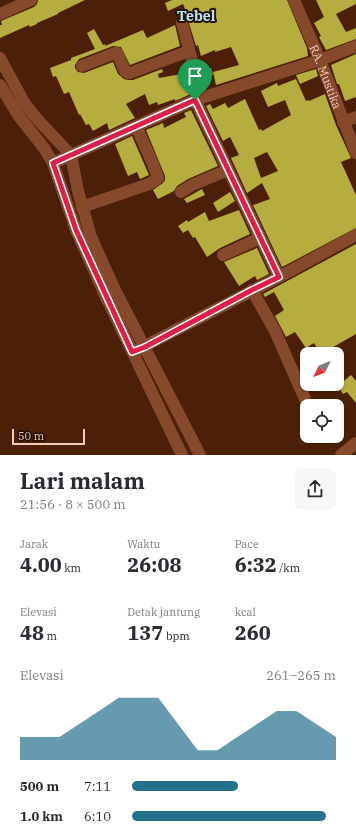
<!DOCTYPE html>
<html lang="id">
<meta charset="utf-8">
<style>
:root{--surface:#fff;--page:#f7f7f7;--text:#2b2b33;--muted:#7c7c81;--accent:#26728e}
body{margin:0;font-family:"IBM Plex Serif",serif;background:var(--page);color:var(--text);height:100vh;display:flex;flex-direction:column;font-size:15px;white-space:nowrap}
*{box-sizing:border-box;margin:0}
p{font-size:13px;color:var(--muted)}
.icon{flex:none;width:22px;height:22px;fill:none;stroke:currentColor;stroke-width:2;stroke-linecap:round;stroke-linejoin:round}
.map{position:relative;height:455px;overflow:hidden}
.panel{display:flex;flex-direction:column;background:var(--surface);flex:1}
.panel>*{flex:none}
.needle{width:26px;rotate:227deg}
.controls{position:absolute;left:300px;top:347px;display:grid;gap:8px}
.controls a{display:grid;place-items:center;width:44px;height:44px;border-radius:8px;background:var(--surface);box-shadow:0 1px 3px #0004;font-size:20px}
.scale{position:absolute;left:12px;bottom:10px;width:73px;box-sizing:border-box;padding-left:4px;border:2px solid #f1ccbc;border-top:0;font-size:11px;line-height:14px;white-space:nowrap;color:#f1ccbc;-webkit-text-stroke:3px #270f04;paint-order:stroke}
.pin{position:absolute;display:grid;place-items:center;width:34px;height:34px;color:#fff;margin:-41px -17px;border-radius:50% 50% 50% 0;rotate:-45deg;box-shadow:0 0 4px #0007}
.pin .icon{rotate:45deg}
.round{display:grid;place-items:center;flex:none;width:42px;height:42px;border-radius:8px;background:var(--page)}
.overview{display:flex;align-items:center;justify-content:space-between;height:68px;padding:0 20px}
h1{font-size:22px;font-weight:700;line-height:30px}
.stats{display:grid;grid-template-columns:repeat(3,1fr);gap:6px;height:68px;padding:4px 20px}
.stats div{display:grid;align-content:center}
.stats b{font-size:20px;font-weight:700}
.stats small{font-size:11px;font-weight:400}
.stats p{font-size:11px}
.chart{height:112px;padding:8px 20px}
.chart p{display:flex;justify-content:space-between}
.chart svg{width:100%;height:72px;margin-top:4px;fill:var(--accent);opacity:.7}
ul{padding:0 20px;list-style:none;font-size:13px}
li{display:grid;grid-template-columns:64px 48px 1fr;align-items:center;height:30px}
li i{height:10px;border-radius:5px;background:var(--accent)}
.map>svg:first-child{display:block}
.building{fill:#b5ae3e;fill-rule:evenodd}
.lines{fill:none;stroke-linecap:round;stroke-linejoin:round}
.minor{stroke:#86492b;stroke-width:12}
.route-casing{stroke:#fff;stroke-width:8}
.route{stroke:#e11d48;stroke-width:5}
.labels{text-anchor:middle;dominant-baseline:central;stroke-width:4;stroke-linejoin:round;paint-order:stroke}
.street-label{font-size:12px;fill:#f1ccbc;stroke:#270f04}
.quarter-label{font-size:14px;font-weight:bold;fill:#b3e6fb;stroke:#270f04}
</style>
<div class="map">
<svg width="356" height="455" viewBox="0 0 356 455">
<rect width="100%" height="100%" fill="#4c2008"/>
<g class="building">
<path d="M38,0h47l-27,13v1l-21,9v1l-7,3 -1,-2 -29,13v-13h2l-1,-4 33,-14 3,-3z"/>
<path d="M172,0h115l20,48 1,8 -92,29 -3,-13 26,-7 -8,-18 -16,5v-2l-14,6 -3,-11 -2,1 -8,-26 1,-1 -6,-15 -15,7 -3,-8z"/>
<path d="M316,0h40v4l-20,10 10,18 10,-4v11l-30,11 -7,-13 2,-1 -7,-13 10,-6z"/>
<path d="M175,25l5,21 -50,19 -9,-18 -8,-1 -34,13 -4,6v3l3,4 6,1 29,-11 5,12 6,5 4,1h5l29,-11 1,3 -5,2 1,4 28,-5 6,20 -18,8v-2l-17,6 -1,-3 -8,3 -4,-11 -19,10 9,14 -26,12 -2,-7 -14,8 -4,-7 -3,1 -6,-11 -1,1 -10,-23 -5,2 -8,-18 -3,1 -3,-9 21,-8v-2l24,-9 -8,-16 7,-4 9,16 2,-1v2l38,-16 4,8z"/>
<path d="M356,54v43l-11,4 -6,-17h-2l-6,-19z"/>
<path d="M211,68l2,7 -9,2 -2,-8z"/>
<path d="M316,69l2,7 -18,8 -4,-9z"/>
<path d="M296,79l10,22 2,-1 1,1 16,-7 11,31 15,33 -10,4 15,33v33l-74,39 -29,-62 17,-6 -8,-16 -15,10 -16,-35 8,-3 -9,-18 -7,4 -17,-35 4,-2 3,5 12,-6 3,5 17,-9 14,31 2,-1 1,2 29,-16 -6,-15 -17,7 -7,-16 16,-8 1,3zM267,152l11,19 -17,7 -7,-20z"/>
<path d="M191,110l27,56 -30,13 -11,7 -3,5 -16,8 -5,-9 10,-7 2,-3v-4l-19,-46 17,-7 1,5 22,-11 -2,-4z"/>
<path d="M132,136l17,39 -9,4 -3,-7 -9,4 -13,-32z"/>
<path d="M202,189l3,6 -18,8 -3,-4z"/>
<path d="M230,192l5,9 -17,11 -5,-9z"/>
<path d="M239,210l11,24 -30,14 -13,9 -12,-20 -2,1 -5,-8 -5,3 -5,-7 9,-6 1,2 17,-10 4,9z"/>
<path d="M356,244v90l-35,20 -7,-11 -8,5 -11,-16 -9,5 -11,-21 9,-6 -10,-18 -9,5 -2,-3z"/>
<path d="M257,248l12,26 -12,6 -2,-4 -16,10 -15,-24z"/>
<path d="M351,375l5,6v22l-9,-11 -4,2 -5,-8z"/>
</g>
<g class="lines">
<g class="minor">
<path id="s1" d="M294,0l26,60 36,93"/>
<path d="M0,14l31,-14"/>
<path d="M182,23l20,75"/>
<path d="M0,58l25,46 13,16 33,35 7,36 13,46 24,53 85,165"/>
<path d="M82,66l33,-13h2l8,18 3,2h2l59,-22"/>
<path d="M0,85l18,30 26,33 9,15 23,67 29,65 77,160"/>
<path d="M195,100l84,177"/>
<path d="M343,122l13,-5"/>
<path d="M53,163l142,-63 125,-40 36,-14"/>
<path d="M181,192l11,-7 36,-15"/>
<path d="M82,207l67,-23 7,-4 2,-2 -5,-14 -17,-38"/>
<path d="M223,255l37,-17"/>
<path d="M252,290l23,41 33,75"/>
<path d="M137,350l142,-73 77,-42"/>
<path d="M341,455l15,-12"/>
</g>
</g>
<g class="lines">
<g class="route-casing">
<path id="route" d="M195,100l84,177 -27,13 -107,57 -13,5 -56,-122 -23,-67z"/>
</g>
<use href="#route" class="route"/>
</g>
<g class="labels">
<g class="street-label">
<text stroke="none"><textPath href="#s1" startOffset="83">RA. Mustika</textPath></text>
</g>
<g class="quarter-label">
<text x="196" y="16">Tebel</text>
</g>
</g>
</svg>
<div class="controls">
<a><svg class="needle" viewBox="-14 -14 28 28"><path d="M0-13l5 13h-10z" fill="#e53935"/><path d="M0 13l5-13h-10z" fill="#7c7c81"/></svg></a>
<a><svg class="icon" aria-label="locate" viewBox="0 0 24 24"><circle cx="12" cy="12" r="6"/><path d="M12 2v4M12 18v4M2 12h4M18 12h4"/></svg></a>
</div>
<div class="scale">50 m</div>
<div class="pin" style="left:195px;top:100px;background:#1e9e55"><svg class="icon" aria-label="arrive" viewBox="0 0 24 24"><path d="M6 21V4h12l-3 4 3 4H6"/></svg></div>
</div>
<section class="panel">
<div class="overview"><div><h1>Lari malam</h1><p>21:56 · 8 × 500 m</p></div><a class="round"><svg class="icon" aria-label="share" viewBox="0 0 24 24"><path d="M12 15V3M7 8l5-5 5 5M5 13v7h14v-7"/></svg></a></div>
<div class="stats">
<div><p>Jarak</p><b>4.00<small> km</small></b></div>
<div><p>Waktu</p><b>26:08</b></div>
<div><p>Pace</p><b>6:32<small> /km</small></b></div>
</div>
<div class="stats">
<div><p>Elevasi</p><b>48<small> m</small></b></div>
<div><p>Detak jantung</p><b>137<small> bpm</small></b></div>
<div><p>kcal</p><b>260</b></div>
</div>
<div class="chart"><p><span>Elevasi</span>261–265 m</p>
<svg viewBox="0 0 160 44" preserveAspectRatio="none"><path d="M0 44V30L10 30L20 30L30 22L40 14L50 6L60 6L70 6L80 22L90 38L100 38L110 30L120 22L130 14L140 14L150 22L160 30V44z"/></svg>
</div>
<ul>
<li><b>500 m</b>7:11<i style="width:52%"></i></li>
<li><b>1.0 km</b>6:10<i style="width:95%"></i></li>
</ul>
</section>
